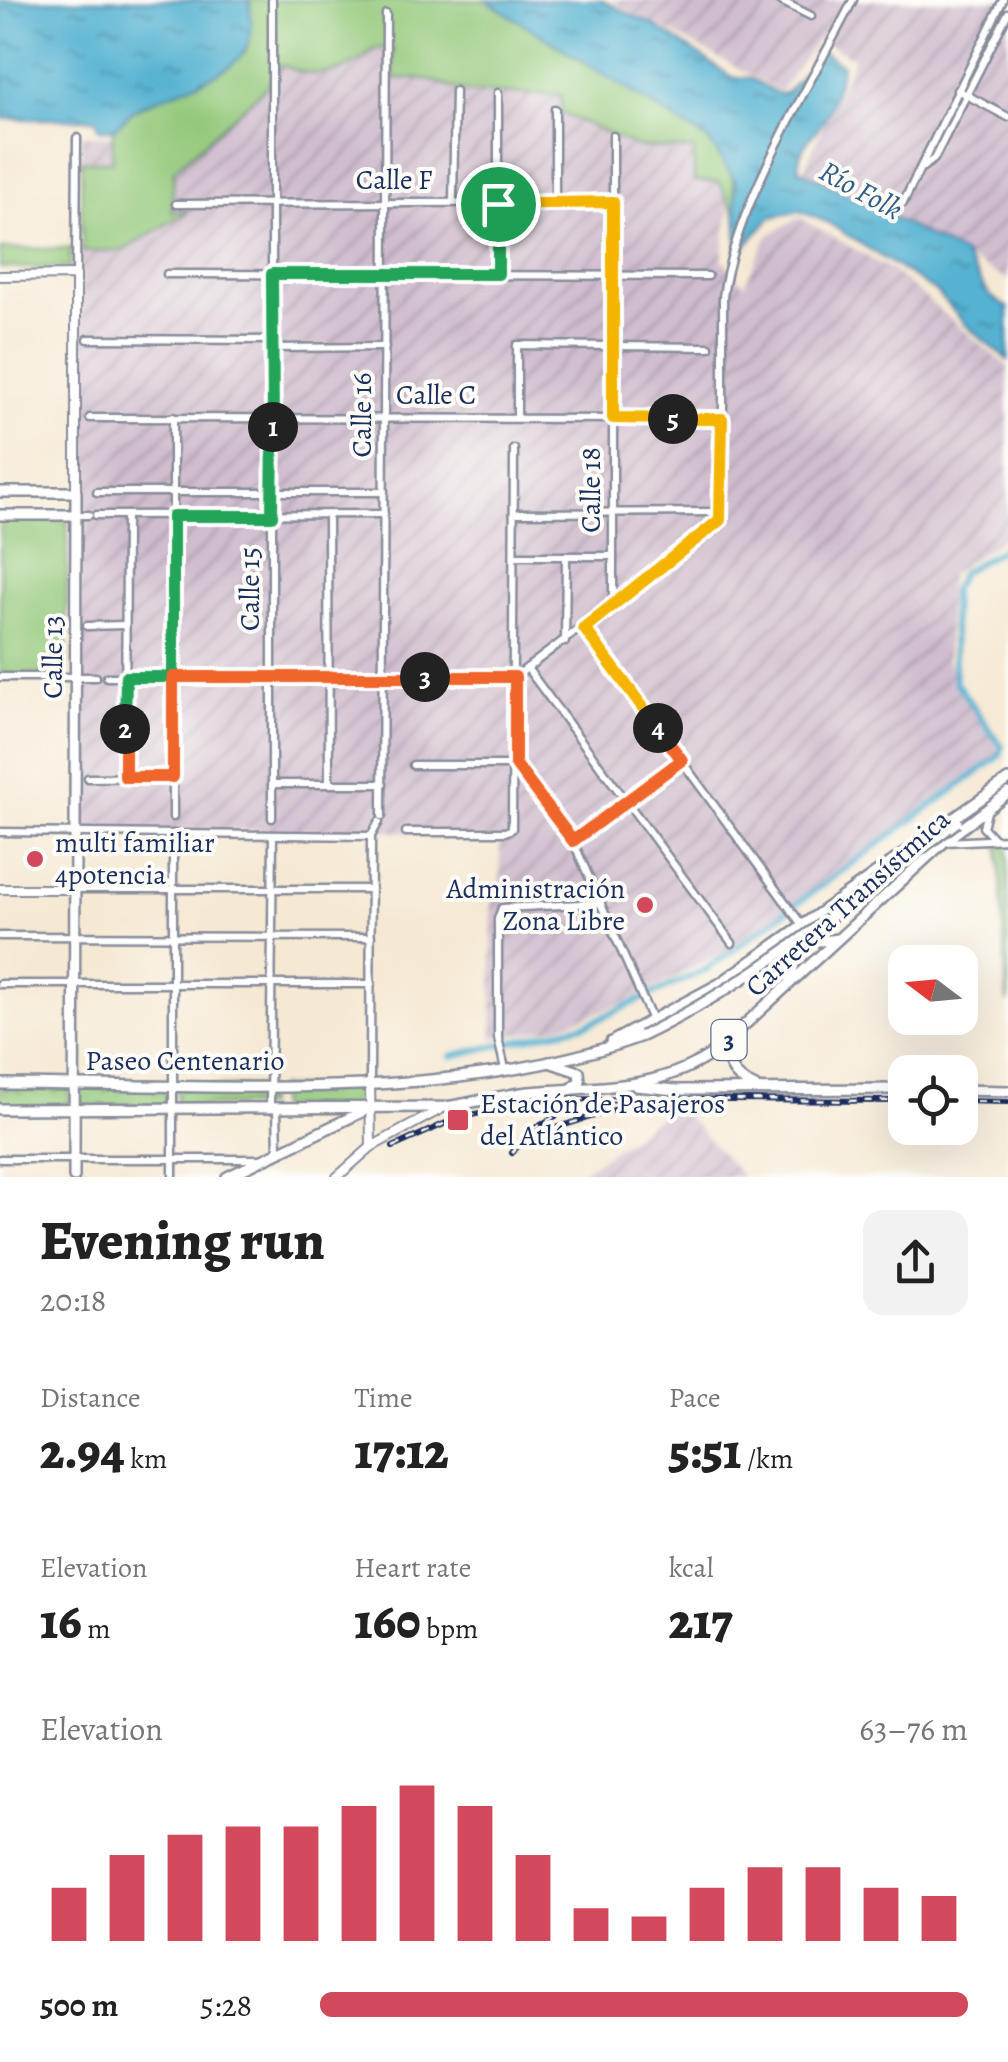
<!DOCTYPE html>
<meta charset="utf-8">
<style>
:root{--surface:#fff;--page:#f2f2f2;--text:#222;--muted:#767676;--accent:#d1495b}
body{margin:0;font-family:Alegreya,serif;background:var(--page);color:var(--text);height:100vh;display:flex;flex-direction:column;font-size:38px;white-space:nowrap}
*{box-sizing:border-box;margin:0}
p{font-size:32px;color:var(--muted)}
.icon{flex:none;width:55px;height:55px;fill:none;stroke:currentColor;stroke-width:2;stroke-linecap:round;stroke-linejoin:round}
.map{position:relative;height:1177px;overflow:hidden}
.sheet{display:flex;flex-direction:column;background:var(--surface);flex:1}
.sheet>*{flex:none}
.needle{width:65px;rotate:286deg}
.fabs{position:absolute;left:888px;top:945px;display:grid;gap:20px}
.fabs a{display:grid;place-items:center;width:90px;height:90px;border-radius:20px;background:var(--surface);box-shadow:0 10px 40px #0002;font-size:50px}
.pin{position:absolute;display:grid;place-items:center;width:85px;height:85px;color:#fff;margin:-42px;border:5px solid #fff;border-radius:50%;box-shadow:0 2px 10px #0007}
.km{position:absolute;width:50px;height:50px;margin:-25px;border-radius:50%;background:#222;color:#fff;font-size:28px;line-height:50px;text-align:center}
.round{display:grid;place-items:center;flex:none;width:105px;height:105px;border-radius:20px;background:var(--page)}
.head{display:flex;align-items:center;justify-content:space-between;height:170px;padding:0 40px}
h1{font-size:55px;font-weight:800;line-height:75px}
.stats{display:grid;grid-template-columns:repeat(3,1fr);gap:15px;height:170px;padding:10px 40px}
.stats div{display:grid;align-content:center}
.stats b{font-size:50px;font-weight:800}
.stats small{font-size:28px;font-weight:400}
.stats p{font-size:28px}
.chart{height:280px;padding:20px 40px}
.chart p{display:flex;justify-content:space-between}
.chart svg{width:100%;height:180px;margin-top:10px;stroke:var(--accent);stroke-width:6}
ul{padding:0 40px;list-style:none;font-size:32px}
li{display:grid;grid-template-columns:160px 120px 1fr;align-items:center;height:75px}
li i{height:25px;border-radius:12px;background:var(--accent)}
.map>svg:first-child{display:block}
.industrial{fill:url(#industrial-furrows)}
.grass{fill:#94c97b;stroke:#587c6c;stroke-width:2.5}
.park{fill:url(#park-crowns);stroke:#587c6c;stroke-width:2.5}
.water{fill:url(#water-ripples);stroke:#387098;stroke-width:2.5}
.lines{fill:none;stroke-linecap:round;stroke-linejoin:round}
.canal{stroke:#54b2d2;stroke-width:6}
.minor-casing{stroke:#888c99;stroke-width:11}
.tertiary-casing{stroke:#888c99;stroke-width:12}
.secondary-casing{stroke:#888c99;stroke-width:14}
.primary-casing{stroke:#888c99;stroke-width:14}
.minor{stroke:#fff;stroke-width:6}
.tertiary{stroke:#fff;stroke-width:8}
.secondary{stroke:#fff;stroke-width:9}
.primary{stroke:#fff;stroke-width:9}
.rail-casing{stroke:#1b2f5e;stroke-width:6}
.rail{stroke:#fdfcf7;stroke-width:2.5;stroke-dasharray:8;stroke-linecap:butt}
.primary-bridge-casing{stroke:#888c99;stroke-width:14;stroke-linecap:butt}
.primary-bridge{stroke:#fff;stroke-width:9}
.split-1-casing{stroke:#fff;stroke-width:20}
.split-2-casing{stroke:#fff;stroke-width:20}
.split-3-casing{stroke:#fff;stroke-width:20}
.split-4-casing{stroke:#fff;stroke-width:20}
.split-5-casing{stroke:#fff;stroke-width:20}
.split-6-casing{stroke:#fff;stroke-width:20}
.split-1{stroke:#22a559;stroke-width:12}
.split-2{stroke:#22a559;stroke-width:12}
.split-3{stroke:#f0652b;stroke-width:12}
.split-4{stroke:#f0652b;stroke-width:12}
.split-5{stroke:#f5b400;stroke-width:12}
.split-6{stroke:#f5b400;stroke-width:12}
.poi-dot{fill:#d1495b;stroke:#fdfcf7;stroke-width:4}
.labels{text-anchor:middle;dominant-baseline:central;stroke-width:8;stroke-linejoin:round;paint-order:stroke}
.shield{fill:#fdfcf7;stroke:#5f6c8c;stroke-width:2.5}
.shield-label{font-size:25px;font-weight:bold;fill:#1b2f5e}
.street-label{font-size:28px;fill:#1b2f5e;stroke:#fdfcf7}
.poi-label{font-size:28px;fill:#1b2f5e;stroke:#fdfcf7;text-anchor:start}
.water-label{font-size:30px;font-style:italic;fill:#2f5d87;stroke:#fdfcf7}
</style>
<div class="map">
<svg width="1008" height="1177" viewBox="0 0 1008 1177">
<defs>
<pattern id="industrial-furrows" width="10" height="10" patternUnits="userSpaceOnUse" patternTransform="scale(2.5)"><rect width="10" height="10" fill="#d0bdce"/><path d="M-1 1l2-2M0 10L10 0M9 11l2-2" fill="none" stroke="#a89aaa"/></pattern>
<pattern id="park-crowns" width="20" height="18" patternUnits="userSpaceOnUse" patternTransform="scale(2.5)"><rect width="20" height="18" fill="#94c97b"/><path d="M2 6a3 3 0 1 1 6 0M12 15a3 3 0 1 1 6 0" fill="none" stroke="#78a468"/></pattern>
<pattern id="water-ripples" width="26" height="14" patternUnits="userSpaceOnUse" patternTransform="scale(2.5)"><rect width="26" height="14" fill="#54b2d2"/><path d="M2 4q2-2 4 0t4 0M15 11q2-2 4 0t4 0" fill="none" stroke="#4591ae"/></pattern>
</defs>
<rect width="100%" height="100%" fill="#fdfcf7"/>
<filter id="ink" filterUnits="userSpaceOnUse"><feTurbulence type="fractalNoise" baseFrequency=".01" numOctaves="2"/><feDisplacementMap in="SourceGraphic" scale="20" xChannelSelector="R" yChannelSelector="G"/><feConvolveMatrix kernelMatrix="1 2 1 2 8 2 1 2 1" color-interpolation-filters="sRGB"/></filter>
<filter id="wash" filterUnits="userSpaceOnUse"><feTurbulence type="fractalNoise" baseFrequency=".0048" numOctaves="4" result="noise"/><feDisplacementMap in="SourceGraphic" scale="40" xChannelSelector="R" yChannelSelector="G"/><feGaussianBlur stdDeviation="2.25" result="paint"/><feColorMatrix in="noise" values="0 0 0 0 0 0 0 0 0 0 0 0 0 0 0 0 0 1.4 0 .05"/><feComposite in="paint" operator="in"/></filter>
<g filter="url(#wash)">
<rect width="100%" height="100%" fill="#f6e9d4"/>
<g class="industrial">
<path d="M432,0l265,145 35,47 -10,67 22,26 24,-49 31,-19 95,55 114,95v167l-59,41 -2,86 53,91 -244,183 -129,67 -71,25 -63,12 -2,-150 9,-1v-49l-131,-9 -289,-1 1,-694 102,3 80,-75z"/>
<path d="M610,0h398v280l-205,-110 51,-112 -36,-19 -38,52z"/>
<path d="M676,1105l67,72h-168z"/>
</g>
<g class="grass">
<path d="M250,0h236l223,141 23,28 5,48 -18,-35 -25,-1v-31l-57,-3 -76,-34v-18l-96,-3 -38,-13 -34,-1v-29l-18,-1c-28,26 -57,34 -93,17l-16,22 -92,83 -2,41h16l-64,39 -42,2 -1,-91h31l1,-32 20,-18 103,-50 10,-10z"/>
<path d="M71,248l-1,20h-70v-19z"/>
<path d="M0,519l68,1 -2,155 -66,-1z"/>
<path d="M1008,841v161h-1l-8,-160z"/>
</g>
<g class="park">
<path d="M70,1086v20h-70v-19z"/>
<path d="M177,1086l89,1v19h-89z"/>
<rect x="80" y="1087" width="87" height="19"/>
<path d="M278,1087l85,2v19l-85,-1z"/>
</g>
<g class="water">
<path d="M0,0h250c0,15 4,33 -3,47 -14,31 -83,45 -110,61 -9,6 -15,15 -24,21h-14l-3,-10h-93z"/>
<path d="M486,0h115l51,24 80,53 18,1 29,16 7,-1 21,-24 10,-21 25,17c-2,14 -8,26 -11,39 -6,26 -35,38 -32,65l165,86 26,41 18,12v52l-40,-33 -32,-35 -109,-70 -27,-11 -29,6 -33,37 -3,-74 -26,-39z"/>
</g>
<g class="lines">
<path class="canal" d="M451,1056l137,-32 119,-55 293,-213 2,-9 -47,-66 -3,-90 10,-19 46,-26"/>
</g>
</g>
<g filter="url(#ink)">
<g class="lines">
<g class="minor-casing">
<g id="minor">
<path d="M272,0v818"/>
<path d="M779,0l32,16"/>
<path d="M957,90l51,27"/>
<path d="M555,109v93"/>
<path d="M613,136v468"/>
<path d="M923,167l11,-8 74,-146"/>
<path d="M453,202l2,-111"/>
<path d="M903,203l100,-203"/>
<path d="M176,204l437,-2"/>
<path d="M167,274l541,2"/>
<path d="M498,274v-181"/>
<path d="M76,275l1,-137"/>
<path d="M88,339l184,1"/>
<path d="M272,348l113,-1"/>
<path d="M90,418l632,1"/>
<path d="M517,418v-73l192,2"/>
<path d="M97,492h287"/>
<path d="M514,513l209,-1"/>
<path d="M75,515h14"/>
<path d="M96,515l288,-1"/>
<path d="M328,515l1,269"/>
<path d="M515,556h98"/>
<path d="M87,626l38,-1"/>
<path d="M584,628l218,297"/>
<path d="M565,642l1,-86"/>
<path d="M527,668l205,275"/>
<path d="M0,677h96"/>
<path d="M107,677h408l199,-150 9,-15v-215c11,-91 88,-213 130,-297"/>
<path d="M413,765h102l58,76 79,179"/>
<path d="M125,777l1,-261"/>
<path d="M88,778l85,-1"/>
<path d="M272,784h111"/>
<path d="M987,812l-4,15 11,12"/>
<path d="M382,816l4,-802"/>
<path d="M173,817v-400"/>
<path d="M0,832l371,4"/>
<path d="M406,832h99l7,-3 2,-380"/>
<path d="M573,841l108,-81"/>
<path d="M945,842l63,-3"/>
<path d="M75,889h296"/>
<path d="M0,936l371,1"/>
<path d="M0,984h371"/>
<path d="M505,1069l-7,-31v-119l4,-11 99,-5"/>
<path d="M370,1083l1,-247 8,-14"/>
<path d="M270,1107l3,-272"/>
<path d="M277,1109l1,42"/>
<path d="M0,1159h259"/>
<path d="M173,1177v-343"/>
</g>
</g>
<g class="tertiary-casing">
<g id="tertiary">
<path d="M0,276l76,-1v217"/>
<path d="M0,889h75"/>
<path d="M370,1083l1,64"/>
<path d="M337,1177l34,-30 70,-38"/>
</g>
</g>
<g class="secondary-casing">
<g id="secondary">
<path d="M0,492h76l-2,685"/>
<path d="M0,515h75"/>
<path d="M734,1037c-12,24 -2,40 21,50"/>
<path d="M636,1086l40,4 229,-1"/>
<path d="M960,1090l48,1"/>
<path d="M227,1177l143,-69"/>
</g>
</g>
<g class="primary-casing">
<g id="primary">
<path d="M804,928l16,13 18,-2"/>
<path d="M785,947l12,8 -7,22"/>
<path d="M611,1042l108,-58 289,-204"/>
<path d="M549,1062l30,10 1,9 -10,9"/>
<path d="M0,1084c203,0 451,22 642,-48"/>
<path d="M0,1109l445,-2c28,-4 56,-12 84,-15 68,-6 129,0 187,-41l228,-209 64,-49"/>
</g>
</g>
<use href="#minor" class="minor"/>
<use href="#tertiary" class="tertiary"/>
<use href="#secondary" class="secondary"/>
<use href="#primary" class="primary"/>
<g class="rail-casing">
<g id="rail">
<path d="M960,1101l48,1"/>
<path d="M555,1128l62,-19"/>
<path d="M393,1147l62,-28 83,-20 367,2"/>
<path d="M512,1153l18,-22 36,-21"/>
</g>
</g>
<use href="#rail" class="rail"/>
<g class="primary-bridge-casing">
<path id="primary-bridge" d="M642,1036c116,-56 212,-138 315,-214"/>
</g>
<use href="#primary-bridge" class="primary-bridge"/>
</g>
</g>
<g class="lines" filter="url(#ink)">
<g class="split-1-casing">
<path id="split-1" d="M273,427l-1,-153h226v-70"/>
</g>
<g class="split-2-casing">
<path id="split-2" d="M125,729l1,-52h47v-161h99l1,-89"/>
</g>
<g class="split-3-casing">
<path id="split-3" d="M125,729v48h48v-100h252"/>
</g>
<g class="split-4-casing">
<path id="split-4" d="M425,677h90v87l58,77 109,-81 -24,-32"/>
</g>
<g class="split-5-casing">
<path id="split-5" d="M658,728l-74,-100 136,-108 2,-101h-49"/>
</g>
<g class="split-6-casing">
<path id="split-6" d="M498,204l115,-2v216l60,1"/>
</g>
<use href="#split-1" class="split-1"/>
<use href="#split-2" class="split-2"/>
<use href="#split-3" class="split-3"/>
<use href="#split-4" class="split-4"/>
<use href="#split-5" class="split-5"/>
<use href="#split-6" class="split-6"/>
</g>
<g class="poi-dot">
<circle cx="35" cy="859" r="10"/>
<circle cx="645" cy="905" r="10"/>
<rect x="446" y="1108" width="24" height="24" rx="5"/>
</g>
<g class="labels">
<rect class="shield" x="711.5" y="1020" width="35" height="40" rx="8"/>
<g class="shield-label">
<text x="729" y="1040">3</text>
</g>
<g class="street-label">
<text x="394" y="180">Calle F</text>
<text x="436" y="395">Calle C</text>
<text transform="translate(362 415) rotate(-90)">Calle 16</text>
<text transform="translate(591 490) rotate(-90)">Calle 18</text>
<text transform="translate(250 589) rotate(-90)">Calle 15</text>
<text transform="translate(53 657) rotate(-90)">Calle 13</text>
<text transform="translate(848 903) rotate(-42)">Carretera Transístmica</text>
<text x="185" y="1061">Paseo Centenario</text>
</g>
<g class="poi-label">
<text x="55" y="843">multi familiar<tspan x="55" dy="32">4potencia</tspan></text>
<text x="625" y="889" text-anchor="end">Administración<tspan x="625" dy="32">Zona Libre</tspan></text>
<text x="480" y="1104">Estación de Pasajeros<tspan x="480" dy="32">del Atlántico</tspan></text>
</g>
<g class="water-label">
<text transform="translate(861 190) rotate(29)">Río Folk</text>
</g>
</g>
</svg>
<div class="fabs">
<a><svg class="needle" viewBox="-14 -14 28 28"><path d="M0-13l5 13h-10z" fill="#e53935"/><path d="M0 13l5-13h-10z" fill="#767676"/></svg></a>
<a><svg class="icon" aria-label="locate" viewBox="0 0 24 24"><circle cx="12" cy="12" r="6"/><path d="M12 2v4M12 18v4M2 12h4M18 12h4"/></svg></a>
</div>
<div class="pin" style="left:498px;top:204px;background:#1e9e55"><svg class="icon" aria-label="arrive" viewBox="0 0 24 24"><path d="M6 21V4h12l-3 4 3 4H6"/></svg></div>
<b class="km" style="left:273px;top:427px">1</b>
<b class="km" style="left:125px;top:729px">2</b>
<b class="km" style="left:425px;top:677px">3</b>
<b class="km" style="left:658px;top:728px">4</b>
<b class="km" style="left:673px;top:419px">5</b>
</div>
<section class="sheet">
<div class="head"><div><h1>Evening run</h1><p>20:18</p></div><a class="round"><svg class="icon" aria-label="share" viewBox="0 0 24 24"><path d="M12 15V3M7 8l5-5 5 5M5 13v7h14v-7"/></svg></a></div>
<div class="stats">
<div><p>Distance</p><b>2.94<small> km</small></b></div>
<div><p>Time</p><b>17:12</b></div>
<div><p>Pace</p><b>5:51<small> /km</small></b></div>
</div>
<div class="stats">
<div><p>Elevation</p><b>16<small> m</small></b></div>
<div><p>Heart rate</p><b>160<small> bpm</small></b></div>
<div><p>kcal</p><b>217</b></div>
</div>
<div class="chart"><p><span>Elevation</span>63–76 m</p>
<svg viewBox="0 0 160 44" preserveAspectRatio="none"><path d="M5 44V31M15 44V23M25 44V18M35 44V16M45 44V16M55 44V11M65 44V6M75 44V11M85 44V23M95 44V36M105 44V38M115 44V31M125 44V26M135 44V26M145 44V31M155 44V33"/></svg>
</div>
<ul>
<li><b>500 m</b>5:28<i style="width:100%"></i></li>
</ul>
</section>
